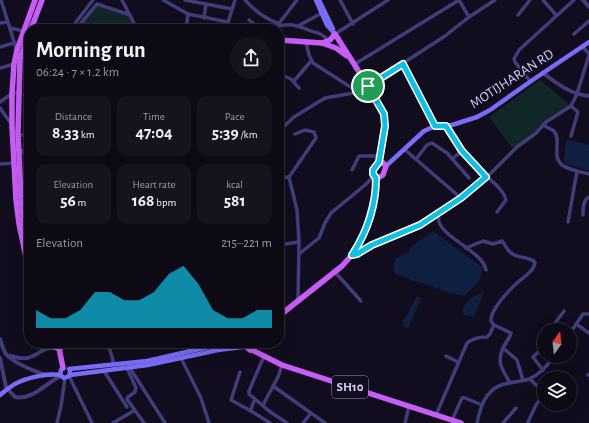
<!DOCTYPE html>
<meta charset="utf-8">
<style>
:root{--surface:#0d0a16;--page:#16131f;--text:#f1f3f6;--muted:#9a9aa1;--line:#2d2b35;--accent:#10c1e5}
body{margin:0;font-family:"Alegreya Sans",sans-serif;background:var(--page);color:var(--text);height:100vh;display:flex;flex-direction:column;font-size:15px;white-space:nowrap}
*{box-sizing:border-box;margin:0}
p{font-size:13px;color:var(--muted)}
.icon{flex:none;width:22px;height:22px;fill:none;stroke:currentColor;stroke-width:2;stroke-linecap:round;stroke-linejoin:round}
.map{position:relative;flex:1;overflow:hidden}
.sheet{position:absolute;left:24px;top:24px;width:260px;height:324px;display:flex;flex-direction:column;background:var(--surface);border-radius:16px;box-shadow:0 4px 16px #0002,0 0 0 1px var(--line)}
.sheet>*{flex:none}
.needle{width:26px;rotate:15deg}
.fabs{position:absolute;left:537px;top:323px;display:grid;gap:8px}
.fabs a{display:grid;place-items:center;width:40px;height:40px;border-radius:50%;background:var(--surface);box-shadow:0 4px 16px #0002,0 0 0 1px var(--line);font-size:20px}
.pin{position:absolute;display:grid;place-items:center;width:34px;height:34px;color:#fff;margin:-17px;border:2px solid #fff;border-radius:50%;box-shadow:0 1px 4px #0007}
.round{display:grid;place-items:center;flex:none;width:42px;height:42px;border-radius:21px;background:var(--page)}
.headline{display:flex;align-items:center;justify-content:space-between;height:68px;padding:0 12px}
h1{font-size:22px;font-weight:700;line-height:30px}
.stats{display:grid;grid-template-columns:repeat(3,1fr);gap:6px;height:68px;padding:4px 12px}
.stats div{display:grid;align-content:center;border-radius:10px;background:var(--page);text-align:center}
.stats b{font-size:17px;font-weight:700}
.stats small{font-size:11px;font-weight:400}
.stats p{font-size:11px}
.chart{height:112px;padding:8px 12px}
.chart p{display:flex;justify-content:space-between}
.chart svg{width:100%;height:72px;margin-top:4px;fill:var(--accent);opacity:.7}
.map>svg:first-child{display:block}
.green{fill:#112727}
.water{fill:#0f1f40}
.lines{fill:none;stroke-linecap:round;stroke-linejoin:round}
.minor{stroke:#423c7a;stroke-width:3.5}
.tertiary{stroke:#423c7a;stroke-width:4}
.secondary{stroke:#796cf5;stroke-width:4.5}
.primary{stroke:#c65df4;stroke-width:5.5}
.route-casing{stroke:#fff;stroke-width:8}
.route{stroke:#10c1e5;stroke-width:5}
.labels{text-anchor:middle;dominant-baseline:central;stroke-width:3.5;stroke-linejoin:round;paint-order:stroke}
.shield{fill:#110d1e;stroke:#9b94b9;stroke-width:1}
.shield-label{font-size:13px;font-weight:bold;fill:#d6cefc}
.street-label{font-size:14px;fill:#d6cefc;stroke:#110d1e}
</style>
<div class="map">
<svg width="589" height="423" viewBox="0 0 589 423">
<rect width="100%" height="100%" fill="#110d1e"/>
<g class="green">
<path d="M97,6l32,11 6,12h-57z"/>
<path d="M540,80l30,25 -25,15 -11,12 -21,17 -24,-32z"/>
</g>
<g class="water">
<path d="M569,140l20,5v26l-23,-7 -2,-3 2,-20z"/>
<path d="M433,231l49,36c1,14 -8,20 -18,29l-14,-3 -55,-19c-4,-14 1,-17 13,-21l4,-7z"/>
<path d="M483,292l1,1 -10,24 -10,-2c-4,-12 9,-18 19,-23z"/>
<path d="M416,297h4l1,2 -13,30 -5,-3v-4z"/>
</g>
<g class="lines">
<g class="minor">
<path d="M1,0l16,51"/>
<path d="M122,0l15,29"/>
<path d="M163,0l25,14 40,8"/>
<path d="M185,0l47,9"/>
<path d="M245,0c9,10 19,18 32,23"/>
<path d="M340,0l13,24"/>
<path d="M459,0l10,17"/>
<path d="M543,0l13,15"/>
<path d="M518,15l12,-15"/>
<path d="M204,18l2,-14"/>
<path d="M249,20l11,9"/>
<path d="M0,23l8,-1"/>
<path d="M277,26l20,-26"/>
<path d="M298,26l24,-13"/>
<path d="M10,28l14,3"/>
<path d="M72,29l4,-7 17,-22"/>
<path d="M76,29l21,-25 33,11"/>
<path d="M186,29l2,-15"/>
<path d="M226,29l9,-29"/>
<path d="M267,29c21,-6 25,-6 44,2 7,2 13,3 17,10"/>
<path d="M335,34l53,-34"/>
<path d="M574,34l15,-13"/>
<path d="M306,42l3,13 4,8 39,25 4,6"/>
<path d="M582,46l7,8"/>
<path d="M0,47l14,-4"/>
<path d="M355,64l104,-64"/>
<path d="M403,64l32,62"/>
<path d="M0,68l14,-4"/>
<path d="M279,74l12,5 8,9"/>
<path d="M294,81l17,-20"/>
<path d="M530,81l-15,-19 -1,-3 5,-9 55,-50"/>
<path d="M368,86l77,-50 24,-19 26,-17"/>
<path d="M0,102l10,-7 9,-3"/>
<path d="M0,108l12,17"/>
<path d="M543,125c3,2 8,4 11,6 8,9 -3,25 8,34 7,5 19,7 27,9"/>
<path d="M446,126c8,13 17,26 27,38 9,11 30,22 33,36l-9,12"/>
<path d="M279,131l15,-14 31,-19 46,-8"/>
<path d="M18,135h11"/>
<path d="M571,136l7,-24 -7,-6"/>
<path d="M19,148l10,11"/>
<path d="M404,149l57,49"/>
<path d="M416,159l11,-14 5,-2 15,10 22,25"/>
<path d="M452,159l10,-8"/>
<path d="M0,164l15,-1"/>
<path d="M352,170l7,-14h21"/>
<path d="M289,177l27,-39 -2,-6 -9,-2 -10,4"/>
<path d="M279,178l10,-1 8,33 2,32 -1,58"/>
<path d="M583,215c0,-7 0,-15 6,-18"/>
<path d="M568,222l9,-51"/>
<path d="M279,245l20,-3"/>
<path d="M299,254l20,-16 6,-15 6,-10 34,-28 9,-9"/>
<path d="M352,255l5,-1 15,-9 48,-20 19,-12"/>
<path d="M486,270c-3,-18 -41,-31 -47,-48 -1,-3 0,-6 0,-9l22,-15 30,-25 26,-26 19,-14 10,-11 25,-16 6,-12 12,-39"/>
<path d="M334,271l27,30"/>
<path d="M576,324l13,9"/>
<path d="M494,325l17,8 -1,3 -7,12 14,12 6,20"/>
<path d="M550,330l14,-19"/>
<path d="M570,333l13,-19h6"/>
<path d="M108,343l6,21"/>
<path d="M503,348c-7,15 0,22 7,35"/>
<path d="M264,356l-15,35v3l20,17 18,12"/>
<path d="M446,356l12,6"/>
<path d="M181,358l20,40 8,25"/>
<path d="M127,368l9,20 -1,4 -7,5 -1,2 17,24"/>
<path d="M130,368l35,55"/>
<path d="M543,370l-10,-13 11,-10"/>
<path d="M104,371l23,36"/>
<path d="M240,372l-9,28 20,11"/>
<path d="M588,375l1,-1"/>
<path d="M69,376l23,47"/>
<path d="M530,379l14,14"/>
<path d="M273,386l52,37"/>
<path d="M255,399l-3,7 -1,5 19,12"/>
<path d="M263,405l15,-28 4,-12"/>
<path d="M436,415l31,-72c6,-5 12,-6 20,-6l3,-3 4,-9 -3,-4c-1,-11 18,-31 26,-38 6,-6 17,-11 18,-21 -7,-6 -18,-3 -25,-10 -3,-2 -5,-8 -8,-11l-9,3 -10,-3 -17,7"/>
<path d="M452,420l10,-22h3l17,7"/>
<path d="M528,422l8,-17 8,-11"/>
<path d="M57,423l4,-17 4,-28"/>
<path d="M113,423l22,-13"/>
<path d="M303,423l8,-10"/>
<path d="M405,423l4,-17"/>
<path d="M477,423c3,-15 8,-32 24,-38 9,-3 19,-3 28,-6 10,-4 19,-14 25,-23"/>
<path d="M503,423l13,-15"/>
</g>
<g class="tertiary">
<path d="M583,0l6,7"/>
<path d="M543,73c13,10 29,22 46,23"/>
<path d="M0,339c2,5 3,11 6,15 9,10 28,17 40,21"/>
<path d="M10,356c6,1 12,3 17,2 11,-2 15,-11 28,-10"/>
<path d="M0,358l6,29 9,10c17,4 32,-15 46,-21"/>
</g>
<g class="secondary">
<path d="M316,0l11,25 8,9"/>
<path d="M319,0l14,29"/>
<path d="M386,166l38,-35 11,-5 17,-1 25,-8 13,-7 44,-31 55,-37"/>
<path d="M69,369l78,-8 70,-16 21,-2"/>
<path d="M61,370l-1,5 4,3 5,-2 1,-4"/>
<path d="M70,375l78,-10 70,-15 24,-3h5"/>
<path d="M0,395c6,-5 12,-10 19,-13 11,-5 30,-9 42,-7"/>
</g>
<g class="primary">
<path d="M31,29l11,-29"/>
<path d="M29,33l-9,26 -2,74 3,65 3,24 5,21"/>
<path d="M279,40l43,3 8,-3 5,-6 33,52 16,28 1,19 -6,29"/>
<path d="M322,43l14,5 11,8"/>
<path d="M379,162h3l4,4 -3,9 -5,3 -4,-2 -1,-4 4,-8z"/>
<path d="M29,271l-10,-47 -3,-24 -4,-74v-32l2,-30 3,-14 18,-50"/>
<path d="M279,316l63,-50 10,-11 12,-21 11,-41 1,-16"/>
<path d="M51,343l3,4 6,2"/>
<path d="M58,343l5,25"/>
<path d="M248,343l-1,4 3,3 4,-2v-5"/>
<path d="M252,350l30,15 179,58"/>
</g>
</g>
<g class="lines">
<g class="route-casing">
<path id="route" d="M403,64l32,62h11l16,25 24,26 -25,21 -41,27 -48,20 -15,9 -5,1c15,-23 24,-50 24,-77l-3,-4v-4l6,-8 6,-36 -1,-12 -16,-28z"/>
</g>
<use href="#route" class="route"/>
</g>
<g class="labels">
<rect class="shield" x="332" y="376" width="36" height="22" rx="3"/>
<g class="shield-label">
<text x="350" y="387">SH10</text>
</g>
<g class="street-label">
<text transform="translate(512 79) rotate(-33)">MOTIJHARAN RD</text>
</g>
</g>
</svg>
<div class="fabs">
<a><svg class="needle" viewBox="-14 -14 28 28"><path d="M0-13l5 13h-10z" fill="#e53935"/><path d="M0 13l5-13h-10z" fill="#9a9aa1"/></svg></a>
<a><svg class="icon" aria-label="layers" viewBox="0 0 24 24"><path d="M12 4l9 5-9 5-9-5zM3 14l9 5 9-5"/></svg></a>
</div>
<div class="pin" style="left:368px;top:86px;background:#1e9e55"><svg class="icon" aria-label="arrive" viewBox="0 0 24 24"><path d="M6 21V4h12l-3 4 3 4H6"/></svg></div>
<section class="sheet">
<div class="headline"><div><h1>Morning run</h1><p>06:24 · 7 × 1.2 km</p></div><a class="round"><svg class="icon" aria-label="share" viewBox="0 0 24 24"><path d="M12 15V3M7 8l5-5 5 5M5 13v7h14v-7"/></svg></a></div>
<div class="stats">
<div><p>Distance</p><b>8.33<small> km</small></b></div>
<div><p>Time</p><b>47:04</b></div>
<div><p>Pace</p><b>5:39<small> /km</small></b></div>
</div>
<div class="stats">
<div><p>Elevation</p><b>56<small> m</small></b></div>
<div><p>Heart rate</p><b>168<small> bpm</small></b></div>
<div><p>kcal</p><b>581</b></div>
</div>
<div class="chart"><p><span>Elevation</span>215–221 m</p>
<svg viewBox="0 0 160 44" preserveAspectRatio="none"><path d="M0 44V33L10 38L20 38L30 33L40 22L50 22L60 27L70 27L80 22L90 11L100 6L110 17L120 33L130 38L140 38L150 33L160 33V44z"/></svg>
</div>
</section>
</div>
